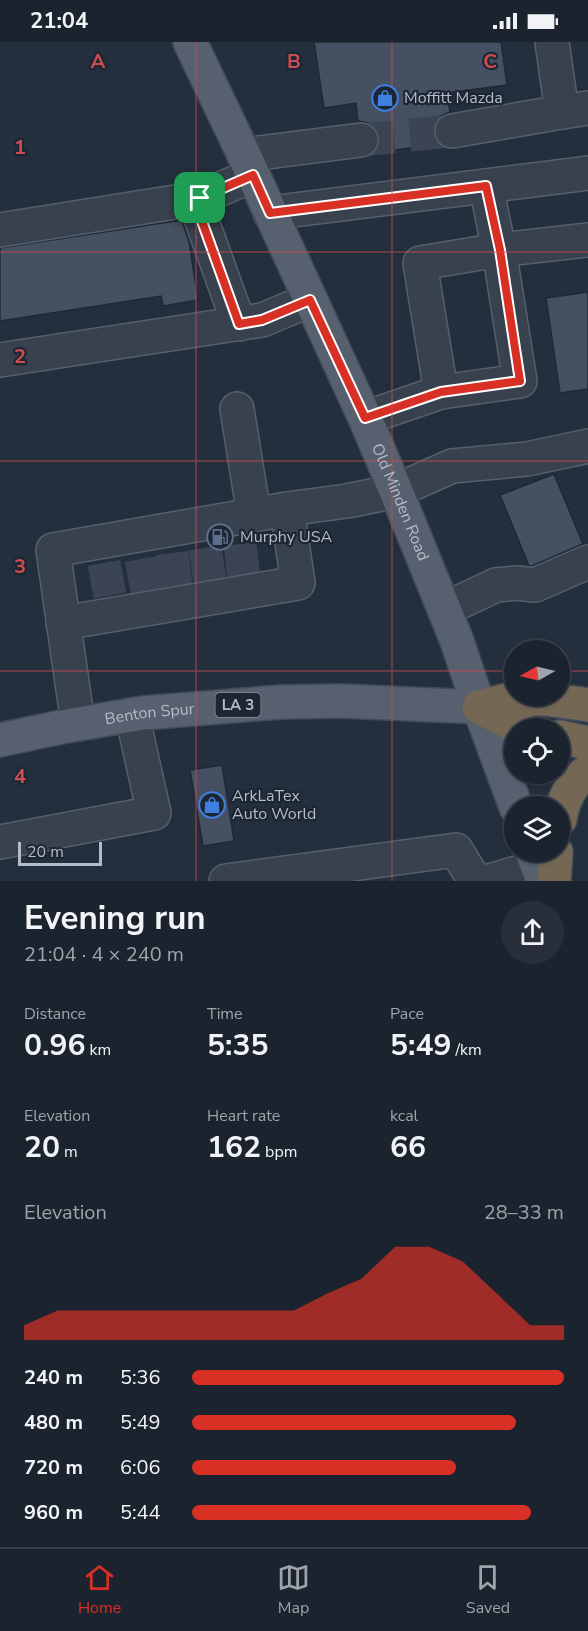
<!DOCTYPE html>
<meta charset="utf-8">
<style>
:root{--surface:#1b232e;--page:#282f3a;--text:#f1f3f6;--muted:#a0a4aa;--line:#39404a;--accent:#d93025}
body{margin:0;font-family:"Nunito Sans",sans-serif;background:var(--page);color:var(--text);height:100vh;display:flex;flex-direction:column;font-size:22px;white-space:nowrap}
*{box-sizing:border-box;margin:0}
p{font-size:20px;color:var(--muted)}
.icon{flex:none;width:33px;height:33px;fill:none;stroke:currentColor;stroke-width:2;stroke-linecap:round;stroke-linejoin:round}
.map{position:relative;height:839px;overflow:hidden}
.side{display:flex;flex-direction:column;background:var(--surface);flex:1}
.side>*{flex:none}
.needle{width:39px;rotate:262deg}
.buttons{position:absolute;left:504px;top:598px;display:grid;gap:12px}
.buttons a{display:grid;place-items:center;width:66px;height:66px;border-radius:50%;background:var(--surface);box-shadow:0 2px 4px #0004,0 0 0 2px var(--line);font-size:30px}
.scale{position:absolute;left:18px;bottom:15px;width:84px;box-sizing:border-box;padding-left:6px;border:3px solid #b4bcc9;border-top:0;font-size:16px;line-height:21px;white-space:nowrap;color:#b4bcc9;-webkit-text-stroke:4px #1d2633;paint-order:stroke}
.pin{position:absolute;display:grid;place-items:center;width:51px;height:51px;color:#fff;margin:-26px;border-radius:12px;box-shadow:0 3px 9px #0006}
.round{display:grid;place-items:center;flex:none;width:63px;height:63px;border-radius:32px;background:var(--page)}
.summary{display:flex;align-items:center;justify-content:space-between;height:102px;padding:0 24px}
h1{font-size:33px;font-weight:700;line-height:45px}
.stats{display:grid;grid-template-columns:repeat(3,1fr);gap:9px;height:102px;padding:6px 24px}
.stats div{display:grid;align-content:center}
.stats b{font-size:30px;font-weight:700}
.stats small{font-size:16px;font-weight:400}
.stats p{font-size:16px}
.chart{height:168px;padding:12px 24px}
.chart p{display:flex;justify-content:space-between}
.chart svg{width:100%;height:108px;margin-top:6px;fill:var(--accent);opacity:.7}
ul{padding:0 24px;list-style:none;font-size:20px}
li{display:grid;grid-template-columns:96px 72px 1fr;align-items:center;height:45px}
li i{height:15px;border-radius:8px;background:var(--accent)}
.status{display:flex;justify-content:space-between;align-items:center;height:42px;padding:0 30px;background:var(--surface);direction:ltr}
.status svg{height:16px;fill:currentColor}
.tab-bar{display:flex;justify-content:space-around;align-items:center;height:84px;border-top:2px solid var(--line);background:var(--surface);font-size:16px;color:var(--muted)}
.tab-bar a{display:grid;justify-items:center;gap:3px}
.tab-bar .active{color:var(--accent)}
.map>svg:first-child{display:block}
.building{fill:#455162;stroke:#1f2835;stroke-width:1.5}
.lines{fill:none;stroke-linecap:round;stroke-linejoin:round}
.minor-tunnel{stroke:#3a4453;stroke-width:33;stroke-dasharray:33 16;stroke-linecap:butt}
.minor-casing{stroke:#565f6c;stroke-width:36}
.major-casing{stroke:#414a57;stroke-width:36}
.highway-casing{stroke:#434c59;stroke-width:36}
.minor{stroke:#38414e;stroke-width:33}
.major{stroke:#56606e;stroke-width:33}
.highway{stroke:#746855;stroke-width:33}
.route-casing{stroke:#fff;stroke-width:12}
.route{stroke:#d93025;stroke-width:8}
.grid{fill:none;stroke:#ce4d50;stroke-width:1.5;stroke-opacity:0.55}
.labels{text-anchor:middle;dominant-baseline:central;stroke-width:4.5;stroke-linejoin:round;paint-order:stroke}
.shield{fill:#1d2633;stroke:#878f9c;stroke-width:1.5}
.shield-label{font-size:15px;font-weight:bold;fill:#b4bcc9}
.poi-label{font-size:16px;fill:#b4bcc9;stroke:#1d2633;text-anchor:start}
.street-label{font-size:16px;fill:#b4bcc9;stroke:#1d2633}
.grid-label{font-size:20px;text-anchor:middle;font-weight:bold;fill:#ce4d50;stroke:#1d2633;stroke-width:4.5;stroke-linejoin:round;paint-order:stroke}
</style>
<div class="status"><b>21:04</b><svg viewBox="0 0 49 12"><path d="M0 12V9h3v3zM5 12V6h3v6zM10 12V3h3v9zM15 12V0h3v12zM26 1h20v11H26zM47 4h2v5h-2z"/></svg></div>
<div class="map">
<svg width="588" height="839" viewBox="0 0 588 839">
<rect width="100%" height="100%" fill="#242f3e"/>
<g class="building">
<path d="M314,0h187l6,43 -60,8 3,19 -10,4 -6,9v10l4,9 -64,9 4,-6 1,-10 -4,-9 -6,-5 -11,-2 -2,-18 -32,5z"/>
<path d="M182,178l7,22 9,58 -35,6 -2,-10 -161,25v-73z"/>
<path d="M588,250v97l-28,4 -14,-95z"/>
<path d="M554,432l29,70 -51,22h-3l-29,-71z"/>
<path d="M222,723l12,76 -31,5 -13,-76z"/>
</g>
<g class="lines">
<g class="minor-tunnel">
<path d="M361,98l91,-9"/>
<path d="M240,502l4,34"/>
<path d="M205,506l5,33"/>
<path d="M172,511l4,34"/>
<path d="M141,517l6,32"/>
<path d="M104,521l6,33"/>
</g>
<g class="minor-casing">
<g id="minor">
<path d="M552,0l10,70 26,-4"/>
<path d="M452,89l110,-19"/>
<path d="M244,113l117,-15"/>
<path d="M194,157l45,125"/>
<path d="M270,171l318,-40"/>
<path d="M0,188l200,-32 53,-23"/>
<path d="M0,318l262,-40 48,-20"/>
<path d="M441,350l79,-11 -21,-131 -13,-64"/>
<path d="M237,367l17,106"/>
<path d="M365,376l76,-26 -21,-129 79,-13 89,-10"/>
<path d="M445,567l51,-24 20,-2 19,2 53,-23"/>
<path d="M63,581l235,-40 -11,-74"/>
<path d="M78,682l-25,-174 234,-41 60,-8 49,-10 56,-25 75,-7 61,-13"/>
<path d="M0,800l154,-29 -22,-98"/>
<path d="M226,839l230,-31 19,31"/>
<path d="M489,839l49,-14"/>
</g>
</g>
<g class="major-casing">
<g id="major">
<path id="s1" d="M190,0l54,113 121,263 31,73 61,150 22,66 37,100"/>
<path id="s2" d="M0,698l61,-13 82,-14 138,-11 62,-1 136,6"/>
<path d="M532,810l11,29"/>
</g>
</g>
<g class="highway-casing">
<g id="highway">
<path d="M479,665l32,-8h35l42,6"/>
<path d="M479,665l44,22"/>
<path d="M560,695l28,6"/>
<path d="M560,777c3,-20 11,-36 28,-48"/>
<path d="M554,839l2,-29"/>
</g>
</g>
<use href="#minor" class="minor"/>
<use href="#major" class="major"/>
<use href="#highway" class="highway"/>
</g>
<g class="lines">
<g class="route-casing">
<path id="route" d="M253,133l17,38 216,-27 14,64 20,131 -79,11 -76,26 -55,-118 -48,20 -23,4 -45,-125 6,-1z"/>
</g>
<use href="#route" class="route"/>
</g>
<path class="grid" d="M196,0v839M392,0v839M0,210h588M0,419h588M0,629h514M560,629h28"/>
<defs>
<g id="shop-ring" transform="scale(1.35)"><circle r="9.5" fill="#1d2633" stroke="#3f7fe0" stroke-width="1.5"/><path d="M-5-2.5h2.3a2.7 3.5 0 0 1 5.4 0H5L5.5 6h-11ZM-1.5-2.5h3a1.5 2.3 0 0 0-3 0Z" fill="#3f7fe0"/></g>
<g id="fuel-ring" transform="scale(1.35)"><circle r="9.5" fill="#1d2633" stroke="#5c6f8a" stroke-width="1.5"/><path d="M-5.5-6h7V0h2V4h1.3V-2.5L3-4.5l.8-.8L6-3V5H2.5V1h-1V6h-7ZM-4.2-4.7v3.2H.2V-4.7Z" fill="#5c6f8a"/></g>
</defs>
<g fill-rule="evenodd">
<use href="#shop-ring" x="385" y="56"/>
<use href="#fuel-ring" x="220" y="495"/>
<use href="#shop-ring" x="212" y="763"/>
</g>
<g class="labels">
<rect class="shield" x="215.5" y="651" width="45" height="24" rx="4.5"/>
<g class="shield-label">
<text x="238" y="663">LA 3</text>
</g>
<g class="poi-label">
<text x="404" y="56">Moffitt Mazda</text>
<text x="240" y="495">Murphy USA</text>
<text x="232" y="754">ArkLaTex<tspan x="232" dy="18">Auto World</tspan></text>
</g>
<g class="street-label">
<text stroke="none"><textPath href="#s1" startOffset="506">Old Minden Road</textPath></text>
<text stroke="none"><textPath href="#s2" startOffset="152">Benton Spur</textPath></text>
</g>
</g>
<g class="grid-label">
<text x="98" y="26">A</text>
<text x="294" y="26">B</text>
<text x="490" y="26">C</text>
<text x="20" y="112">1</text>
<text x="20" y="321">2</text>
<text x="20" y="531">3</text>
<text x="20" y="741">4</text>
</g>
</svg>
<div class="buttons">
<a><svg class="needle" viewBox="-14 -14 28 28"><path d="M0-13l5 13h-10z" fill="#e53935"/><path d="M0 13l5-13h-10z" fill="#a0a4aa"/></svg></a>
<a><svg class="icon" aria-label="locate" viewBox="0 0 24 24"><circle cx="12" cy="12" r="6"/><path d="M12 2v4M12 18v4M2 12h4M18 12h4"/></svg></a>
<a><svg class="icon" aria-label="layers" viewBox="0 0 24 24"><path d="M12 4l9 5-9 5-9-5zM3 14l9 5 9-5"/></svg></a>
</div>
<div class="scale">20 m</div>
<div class="pin" style="left:200px;top:156px;background:#1e9e55"><svg class="icon" aria-label="arrive" viewBox="0 0 24 24"><path d="M6 21V4h12l-3 4 3 4H6"/></svg></div>
</div>
<section class="side">
<div class="summary"><div><h1>Evening run</h1><p>21:04 · 4 × 240 m</p></div><a class="round"><svg class="icon" aria-label="share" viewBox="0 0 24 24"><path d="M12 15V3M7 8l5-5 5 5M5 13v7h14v-7"/></svg></a></div>
<div class="stats">
<div><p>Distance</p><b>0.96<small> km</small></b></div>
<div><p>Time</p><b>5:35</b></div>
<div><p>Pace</p><b>5:49<small> /km</small></b></div>
</div>
<div class="stats">
<div><p>Elevation</p><b>20<small> m</small></b></div>
<div><p>Heart rate</p><b>162<small> bpm</small></b></div>
<div><p>kcal</p><b>66</b></div>
</div>
<div class="chart"><p><span>Elevation</span>28–33 m</p>
<svg viewBox="0 0 160 44" preserveAspectRatio="none"><path d="M0 44V38L10 32L20 32L30 32L40 32L50 32L60 32L70 32L80 32L90 25L100 19L110 6L120 6L130 12L140 25L150 38L160 38V44z"/></svg>
</div>
<ul>
<li><b>240 m</b>5:36<i style="width:100%"></i></li>
<li><b>480 m</b>5:49<i style="width:87%"></i></li>
<li><b>720 m</b>6:06<i style="width:71%"></i></li>
<li><b>960 m</b>5:44<i style="width:91%"></i></li>
</ul>
</section>
<nav class="tab-bar">
<a class="active"><svg class="icon" aria-label="home" viewBox="0 0 24 24"><path d="M3 11l9-7 9 7M6 9v11h12V9"/></svg>Home</a>
<a><svg class="icon" aria-label="map" viewBox="0 0 24 24"><path d="M3 6l6-2 6 2 6-2v14l-6 2-6-2-6 2zM9 4v14M15 6v14"/></svg>Map</a>
<a><svg class="icon" aria-label="saved" viewBox="0 0 24 24"><path d="M7 4h10v16l-5-4-5 4z"/></svg>Saved</a>
</nav>
